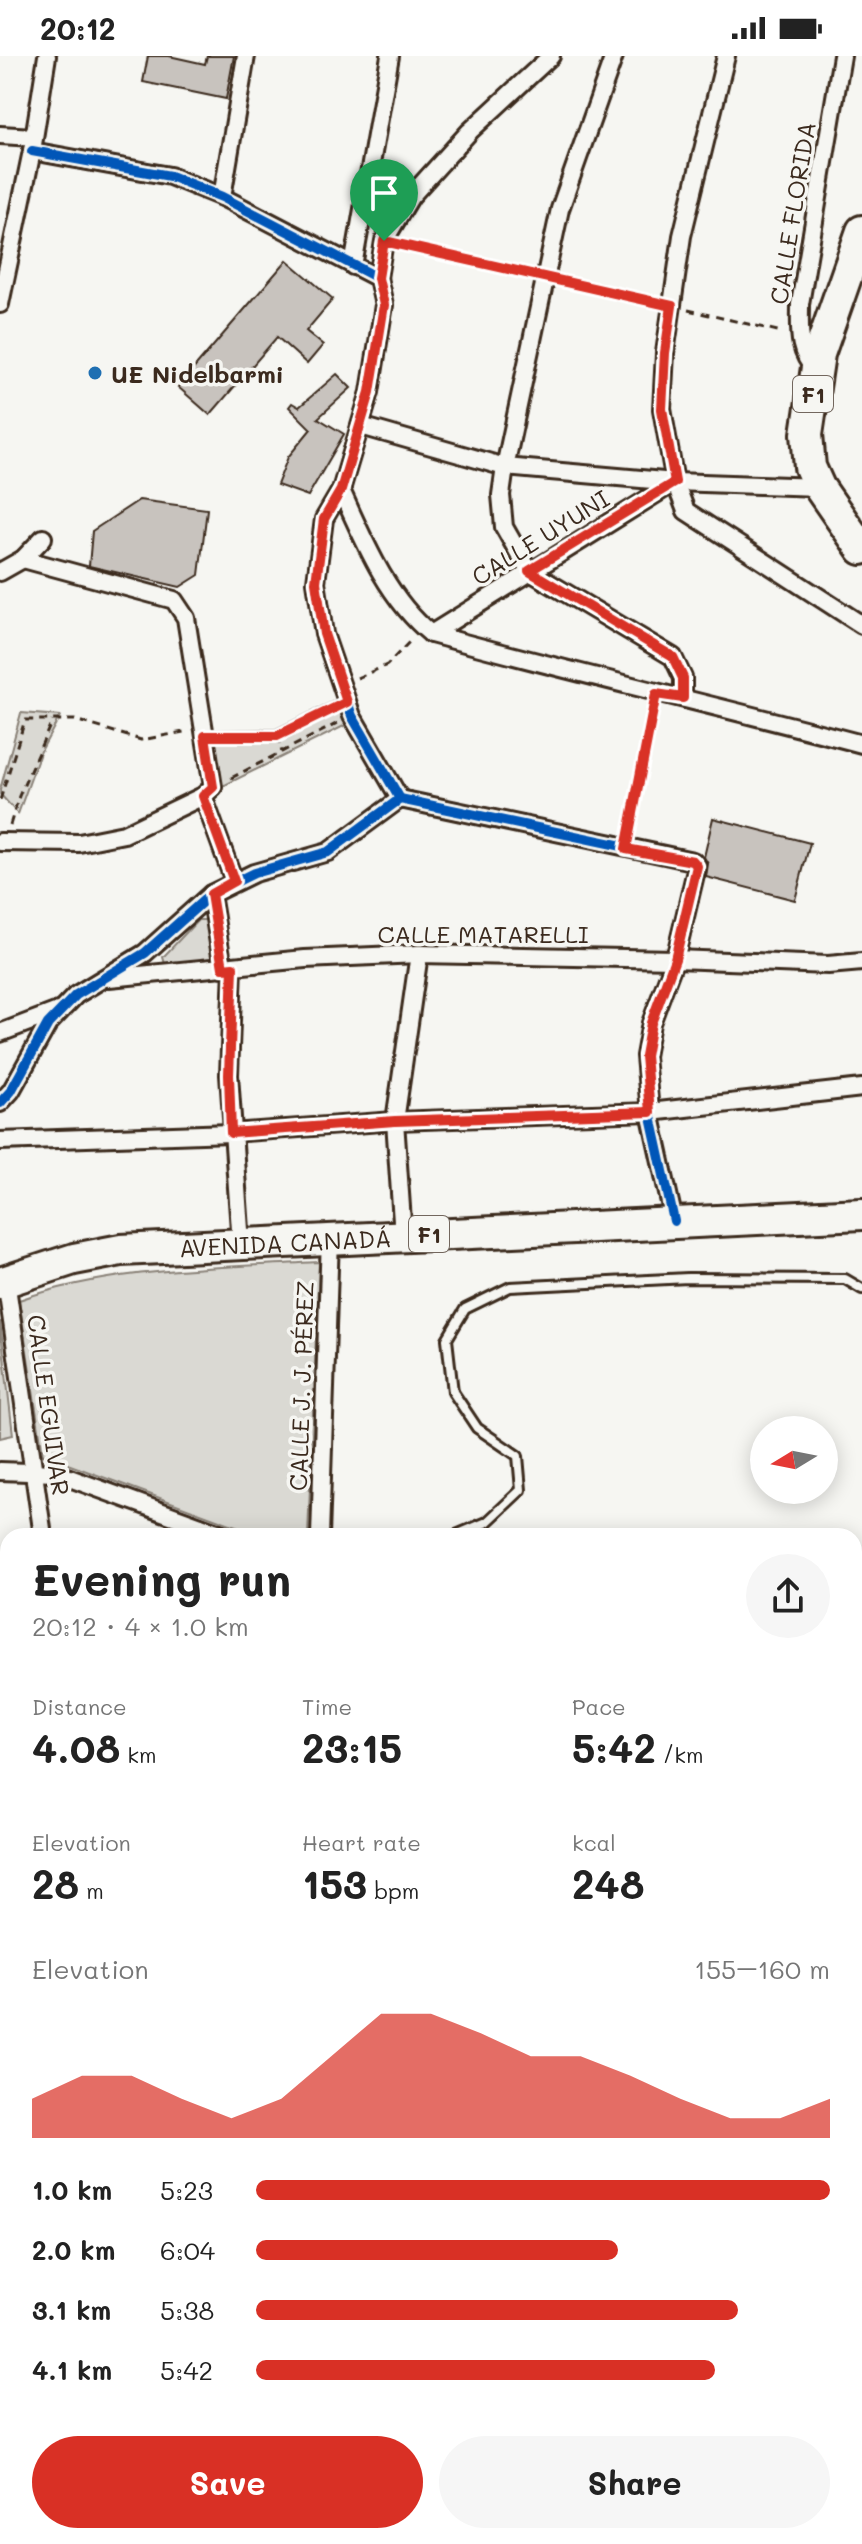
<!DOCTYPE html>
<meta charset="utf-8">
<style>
:root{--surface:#fff;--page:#f6f6f6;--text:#222;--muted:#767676;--accent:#d93025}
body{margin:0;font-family:Mali,sans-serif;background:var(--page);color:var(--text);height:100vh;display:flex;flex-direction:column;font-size:30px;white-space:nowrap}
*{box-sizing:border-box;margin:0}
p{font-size:26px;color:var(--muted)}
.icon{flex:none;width:44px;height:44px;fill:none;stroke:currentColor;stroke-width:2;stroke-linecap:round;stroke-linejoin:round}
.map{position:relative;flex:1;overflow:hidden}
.side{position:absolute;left:0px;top:1472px;width:862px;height:1016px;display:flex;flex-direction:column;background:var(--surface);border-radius:24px 24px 0 0;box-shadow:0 4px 20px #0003}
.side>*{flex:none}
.needle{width:52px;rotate:260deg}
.buttons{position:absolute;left:750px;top:1360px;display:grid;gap:16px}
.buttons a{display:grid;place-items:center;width:88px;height:88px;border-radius:50%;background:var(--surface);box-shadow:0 4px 20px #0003;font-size:40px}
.pin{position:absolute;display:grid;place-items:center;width:68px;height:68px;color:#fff;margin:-82px -34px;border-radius:50% 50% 50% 0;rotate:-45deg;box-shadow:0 0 8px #0007}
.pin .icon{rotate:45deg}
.round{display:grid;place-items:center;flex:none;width:84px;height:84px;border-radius:42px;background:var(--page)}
.summary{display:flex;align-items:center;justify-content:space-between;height:136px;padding:0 32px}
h1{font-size:44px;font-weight:700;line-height:60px}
.figures{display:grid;grid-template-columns:repeat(3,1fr);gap:12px;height:136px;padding:8px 32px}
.figures div{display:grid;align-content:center}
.figures b{font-size:40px;font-weight:700}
.figures small{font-size:22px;font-weight:400}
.figures p{font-size:22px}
.chart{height:224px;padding:16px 32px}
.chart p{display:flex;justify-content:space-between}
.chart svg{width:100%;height:144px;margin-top:8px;fill:var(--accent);opacity:.7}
.action{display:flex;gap:16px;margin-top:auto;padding:16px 32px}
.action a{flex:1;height:92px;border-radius:48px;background:var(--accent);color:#fff;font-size:32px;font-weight:700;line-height:92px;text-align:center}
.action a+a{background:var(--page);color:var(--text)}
ul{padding:0 32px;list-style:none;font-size:26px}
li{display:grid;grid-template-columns:128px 96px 1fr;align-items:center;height:60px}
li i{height:20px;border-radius:10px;background:var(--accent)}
.status{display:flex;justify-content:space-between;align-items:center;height:56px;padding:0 40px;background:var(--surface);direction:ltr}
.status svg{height:22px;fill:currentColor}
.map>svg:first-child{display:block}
.green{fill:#dad9d3;stroke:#8a8278;stroke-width:2}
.building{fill:#c8c3be;stroke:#3b2a1e;stroke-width:2}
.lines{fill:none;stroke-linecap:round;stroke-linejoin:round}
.lane-casing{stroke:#3b2a1e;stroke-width:14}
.street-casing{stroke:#3b2a1e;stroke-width:22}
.highway-casing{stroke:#3b2a1e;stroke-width:36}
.path{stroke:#3b2a1e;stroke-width:3;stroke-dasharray:8 6;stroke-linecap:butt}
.lane{stroke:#f6f6f2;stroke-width:8}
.street{stroke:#f6f6f2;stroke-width:16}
.highway{stroke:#f6f6f2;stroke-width:30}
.cycleway-casing{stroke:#f6f6f2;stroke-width:15}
.cycleway{stroke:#0057b8;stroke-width:10}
.route-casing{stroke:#fff;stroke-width:16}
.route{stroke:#d93025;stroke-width:10}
.poi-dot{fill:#1f6fb2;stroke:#f6f6f2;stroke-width:3}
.labels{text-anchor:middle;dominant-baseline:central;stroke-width:7;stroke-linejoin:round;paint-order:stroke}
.shield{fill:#f6f6f2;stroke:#73675e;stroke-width:2}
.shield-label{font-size:22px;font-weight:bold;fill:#3b2a1e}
.street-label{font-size:24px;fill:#3b2a1e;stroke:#f6f6f2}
.poi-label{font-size:24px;font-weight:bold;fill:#3b2a1e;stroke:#f6f6f2;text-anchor:start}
</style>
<div class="status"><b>20:12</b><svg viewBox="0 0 49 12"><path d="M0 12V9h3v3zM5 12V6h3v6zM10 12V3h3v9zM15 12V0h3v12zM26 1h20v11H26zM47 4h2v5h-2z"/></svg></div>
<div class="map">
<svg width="862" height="2488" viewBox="0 0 862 2488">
<rect width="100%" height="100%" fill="#f6f6f2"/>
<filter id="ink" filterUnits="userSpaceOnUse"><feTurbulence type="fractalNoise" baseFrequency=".0125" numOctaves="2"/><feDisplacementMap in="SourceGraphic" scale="16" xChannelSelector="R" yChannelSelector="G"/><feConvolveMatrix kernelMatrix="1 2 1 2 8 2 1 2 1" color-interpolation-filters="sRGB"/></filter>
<g filter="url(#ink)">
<g class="green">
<path d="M336,644l10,25 -125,62 -8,-57 63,-1z"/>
<path d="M21,657l39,3 -20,37 -22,61 -18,-20v-4z"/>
<path d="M198,864h8l8,38 -49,6 -2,-7z"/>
<path d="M319,1206l-11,274h-45l-220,-81 -24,-155c95,-33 200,-32 300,-38z"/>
<path d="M0,1265l13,114 -13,3z"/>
</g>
<g class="building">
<path d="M148,0h21l36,8 2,-8h27l-8,43 -83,-17z"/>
<path d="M287,204l46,39 -27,32 17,14 -16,19 -30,-27 -67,78 -32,-28z"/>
<path d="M337,318l14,14 -33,30 26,16 -36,62 -31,-11 11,-28 23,-28 -22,-22 3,-4 7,4z"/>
<path d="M139,444l68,9 -8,66 -19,12 -91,-21 3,-35z"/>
<path d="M713,762l97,25 -15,57 -89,-23 2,-13 -4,-7z"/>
</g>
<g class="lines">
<g class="lane-casing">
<path id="lane" d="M454,1480l33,-14 34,-32 -3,-34 -41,-28 -24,-36 -6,-53 18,-30 45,-22 178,-9 157,1 17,10"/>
</g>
<g class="street-casing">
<g id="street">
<path d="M614,0l-54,153 -55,258 -4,28 3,32 25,44 144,86 10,21v20"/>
<path d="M726,0l-44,180 -17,117 -3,56 13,73 11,29 176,114"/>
<path d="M0,79l34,2"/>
<path d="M32,95l138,25 52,21 156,81 6,27 -14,87 -29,98 -17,29 -8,63 8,52 28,82 48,83"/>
<path d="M222,141l24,-141"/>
<path d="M353,210l37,-210"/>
<path d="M378,222l6,-37 27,-45 59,-65 81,-75"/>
<path d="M0,248l32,-153 15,-95"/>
<path d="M816,315c-19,-21 -16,-40 -16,-67l42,-248"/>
<path d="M361,370l144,41 170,15 144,5"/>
<path d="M341,434c23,51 46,108 90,144 143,39 287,72 431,110"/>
<path d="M0,516l23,-13 20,-21"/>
<path d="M431,578l244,-152"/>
<path d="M203,740l31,85"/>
<path d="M0,786l79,1 45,-9 79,-38 10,-9 -27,-169 -12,-18 -151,-41"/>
<path d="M211,838l12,74"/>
<path d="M233,911l-4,108 12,169"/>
<path d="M109,922l196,-19 114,-5 256,5 153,6 34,-3"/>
<path d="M0,977l58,-22"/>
<path d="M0,1047l11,-12 37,-67 28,-29 69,-42 66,-59 43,-21 74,-21 72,-53 293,62 4,5 -22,93 -24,64 -6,33 5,56 24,109"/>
<path d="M0,1085l231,-8 164,-12 255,-9 212,-24"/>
<path d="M403,1180l-8,-115 24,-167"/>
<path d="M6,1224l37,256"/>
<path d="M0,1415l56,2 172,63"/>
<path d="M320,1480l10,-298"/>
<path d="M854,1578l8,-2"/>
<path d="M0,1606h8"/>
<path d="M854,1721l8,-2"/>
<path d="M0,1768h8"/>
<path d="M0,1899l8,-1"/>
<path d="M0,1988h8"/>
<path d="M854,2119l8,6"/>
<path d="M0,2163l8,1"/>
<path d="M0,2228l8,57"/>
<path d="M0,2337h8"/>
<path d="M854,2393l8,-1"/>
<path d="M205,2480l9,8"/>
<path d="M268,2480l11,8"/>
<path d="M489,2480l3,8"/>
<path d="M641,2480l2,8"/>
<path d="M710,2480l2,8"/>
<path d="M821,2480l1,8"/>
<path d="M7,2488l63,-8"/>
</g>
</g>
<g class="highway-casing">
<g id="highway">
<path d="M862,175l-43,123 -12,80 3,33 9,20 43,62"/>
<path id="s1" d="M0,1227l74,-24 47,-9 741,-36"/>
</g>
</g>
<g class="path">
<path d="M400,188l129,31"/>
<path d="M563,226l91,20"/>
<path d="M688,254l94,22"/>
<path d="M357,622l30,-13 25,-26"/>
<path d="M223,680h54l56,-27"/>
<path d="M277,680l5,16"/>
<path d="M231,722l107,-55"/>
<path d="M0,744l25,-80h50l66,20 48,-9"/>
<path d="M10,769l9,-29 33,-75"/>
<path d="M630,775l23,-122"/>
<path d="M854,2147l8,-3"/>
</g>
<use href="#lane" class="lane"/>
<use href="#street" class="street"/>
<use href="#highway" class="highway"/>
<g class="cycleway-casing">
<g id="cycleway">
<path d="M32,95l138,25 52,21 156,81 6,27 -14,87 -29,98 -17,29 -8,63 8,52 28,82 48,83"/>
<path d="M0,1047l11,-12 37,-67 28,-29 69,-42 66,-59 43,-21 74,-21 72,-53 293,62 4,5 -22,93 -24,64 -6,33 5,56 24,109"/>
</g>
</g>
<use href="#cycleway" class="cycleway"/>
</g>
</g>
<g class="lines" filter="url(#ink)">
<g class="route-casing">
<path id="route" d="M384,185l288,65 -7,47 -3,56 13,73 -146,89 144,86 10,21v20l-27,-4 -30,155 67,12 4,5 -22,93 -24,64 -6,33 5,56 -255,9 -164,12 -2,-58 4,-108 -10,1 -12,-74 23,-13 -31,-85 10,-9 -8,-51h72l70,-34 -23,-68 -8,-52 8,-63 17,-29 29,-98 14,-87 -6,-27z"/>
</g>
<use href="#route" class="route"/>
</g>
<circle class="poi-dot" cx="95" cy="317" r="8"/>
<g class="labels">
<g class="shield">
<rect x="793" y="320" width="40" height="36" rx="6"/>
<rect x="409" y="1160" width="40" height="36" rx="6"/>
</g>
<g class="shield-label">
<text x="813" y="338">F1</text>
<text x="429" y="1178">F1</text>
</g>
<g class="street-label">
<text transform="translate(792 157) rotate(-81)">CALLE FLORIDA</text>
<text transform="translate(540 481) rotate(-32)">CALLE UYUNI</text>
<text x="483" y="877">CALLE MATARELLI</text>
<text stroke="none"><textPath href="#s1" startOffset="290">AVENIDA CANADÁ</textPath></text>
<text transform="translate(301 1330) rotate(-88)">CALLE J. J. PÉREZ</text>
<text transform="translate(49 1349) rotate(82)">CALLE EGUIVAR</text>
</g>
<g class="poi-label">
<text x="111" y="317">UE Nidelbarmi</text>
</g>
</g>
</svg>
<div class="buttons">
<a><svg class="needle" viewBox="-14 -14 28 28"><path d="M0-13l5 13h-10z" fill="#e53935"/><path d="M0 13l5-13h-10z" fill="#767676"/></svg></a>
</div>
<div class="pin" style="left:384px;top:185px;background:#1e9e55"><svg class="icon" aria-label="arrive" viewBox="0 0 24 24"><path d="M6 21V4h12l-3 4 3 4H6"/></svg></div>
<section class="side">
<div class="summary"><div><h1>Evening run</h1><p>20:12 · 4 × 1.0 km</p></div><a class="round"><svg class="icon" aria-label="share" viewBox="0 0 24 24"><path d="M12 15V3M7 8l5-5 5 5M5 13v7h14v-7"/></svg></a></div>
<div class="figures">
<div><p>Distance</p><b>4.08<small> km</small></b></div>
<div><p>Time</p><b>23:15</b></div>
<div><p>Pace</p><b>5:42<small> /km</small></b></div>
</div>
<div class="figures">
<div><p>Elevation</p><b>28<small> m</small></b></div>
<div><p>Heart rate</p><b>153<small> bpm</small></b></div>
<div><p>kcal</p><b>248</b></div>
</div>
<div class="chart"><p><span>Elevation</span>155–160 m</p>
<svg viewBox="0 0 160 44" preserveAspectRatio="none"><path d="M0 44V32L10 25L20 25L30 32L40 38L50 32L60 19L70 6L80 6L90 12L100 19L110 19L120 25L130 32L140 38L150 38L160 32V44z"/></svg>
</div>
<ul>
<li><b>1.0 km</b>5:23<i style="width:100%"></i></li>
<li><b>2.0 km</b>6:04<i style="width:63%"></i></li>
<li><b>3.1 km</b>5:38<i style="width:84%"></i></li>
<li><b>4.1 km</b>5:42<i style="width:80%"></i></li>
</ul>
<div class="action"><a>Save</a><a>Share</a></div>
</section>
</div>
